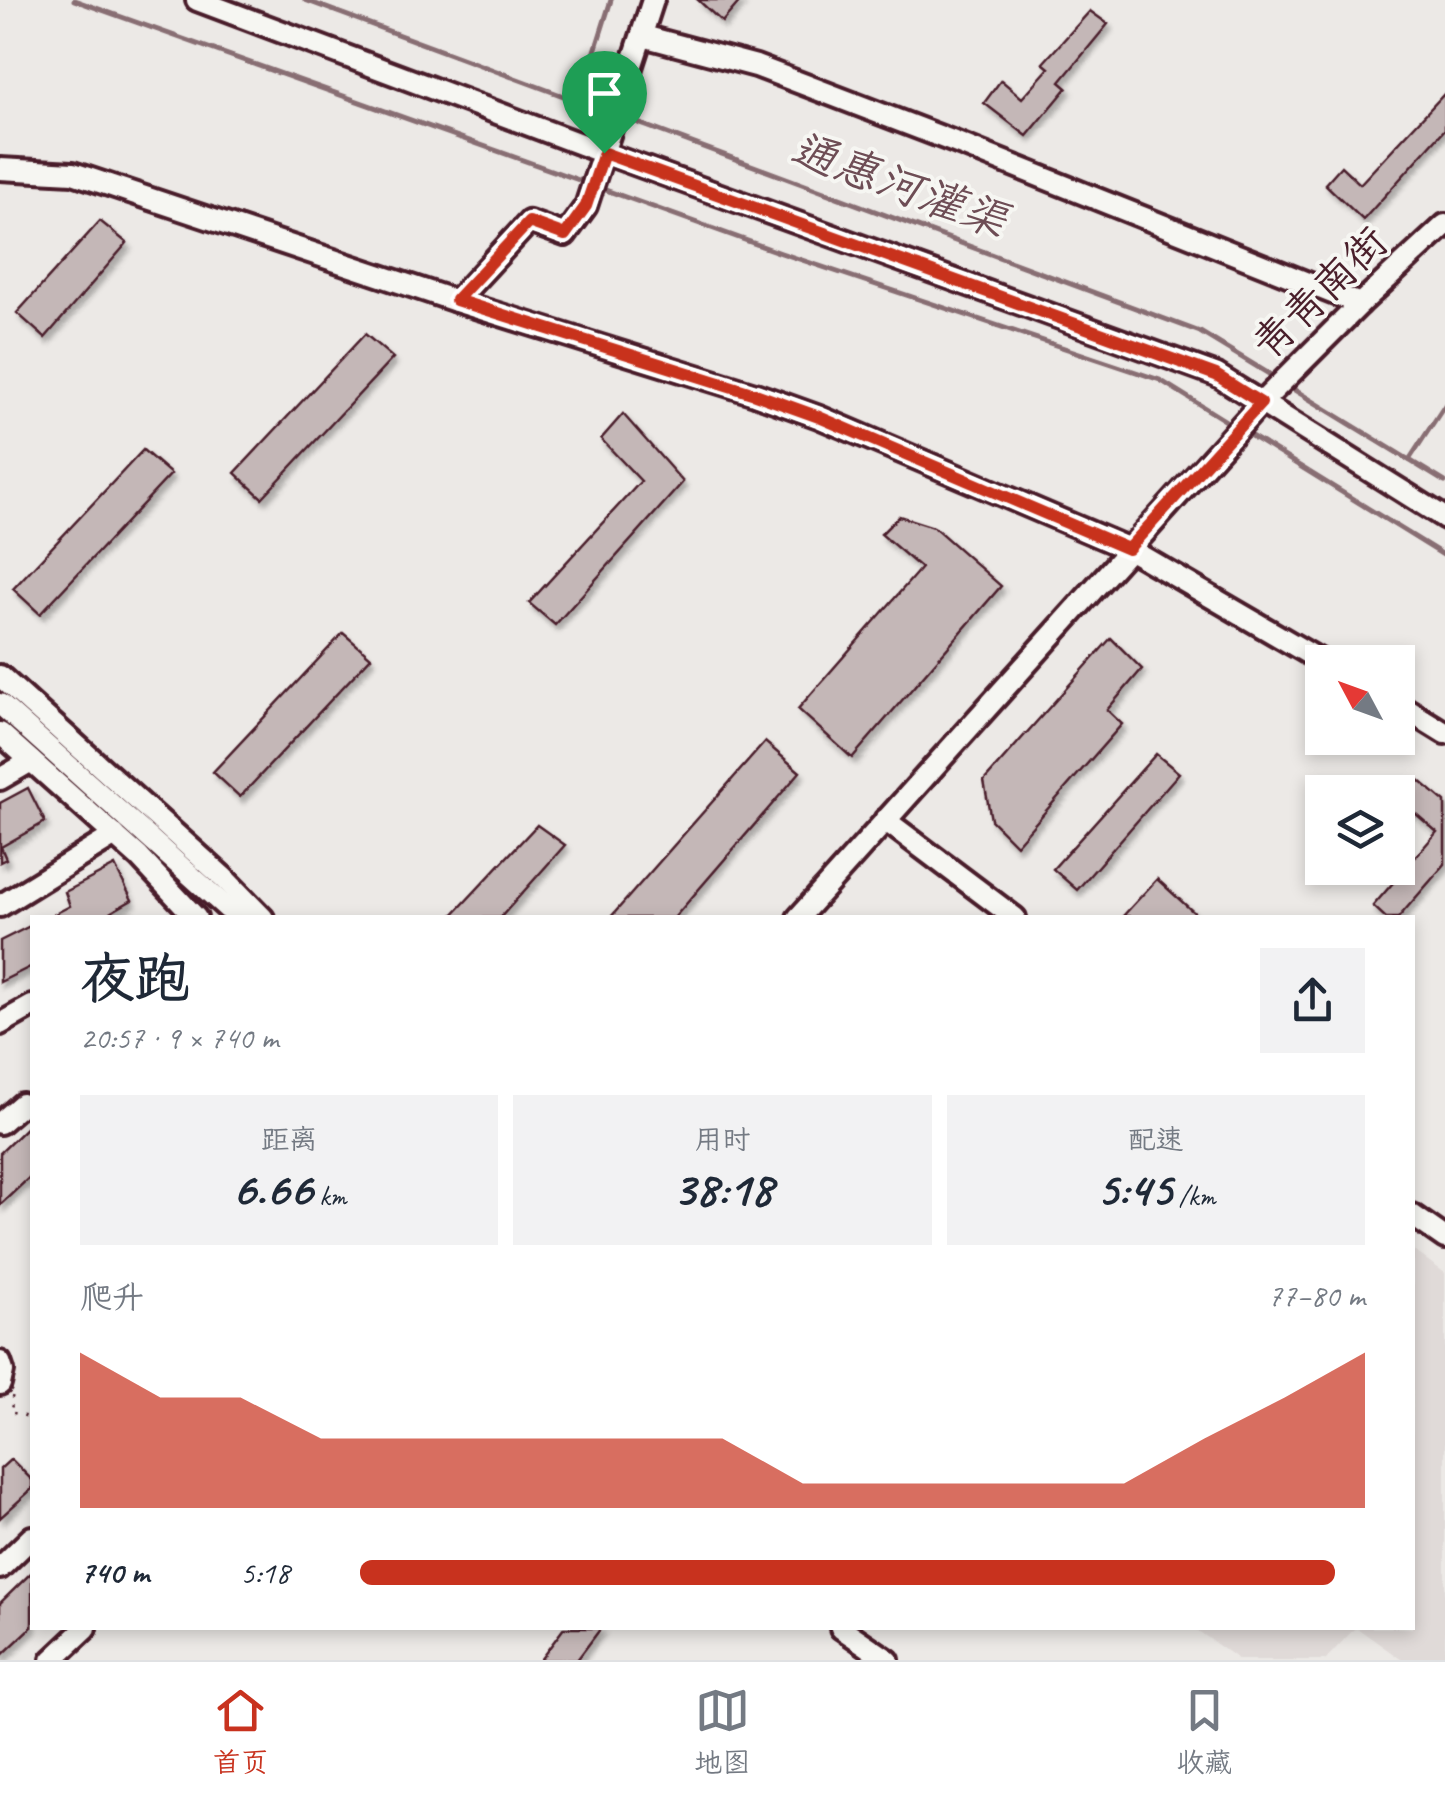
<!DOCTYPE html>
<html lang="zh">
<meta charset="utf-8">
<style>
:root{--surface:#fff;--page:#f2f2f3;--text:#1f2937;--muted:#747a83;--line:#e0e1e3;--accent:#c8321e}
body{margin:0;font-family:Caveat,"LXGW WenKai TC",sans-serif;background:var(--page);color:var(--text);height:100vh;display:flex;flex-direction:column;font-size:38px;white-space:nowrap}
*{box-sizing:border-box;margin:0}
p{font-size:32px;color:var(--muted)}
.icon{flex:none;width:55px;height:55px;fill:none;stroke:currentColor;stroke-width:2;stroke-linecap:round;stroke-linejoin:round}
.map{position:relative;flex:1;overflow:hidden}
.side{position:absolute;left:30px;top:915px;width:1385px;height:715px;display:flex;flex-direction:column;background:var(--surface);border-radius:0px;box-shadow:0 5px 15px #0003}
.side>*{flex:none}
.needle{width:65px;rotate:311deg}
.fabs{position:absolute;left:1305px;top:645px;display:grid;gap:20px}
.fabs a{display:grid;place-items:center;width:110px;height:110px;border-radius:0px;background:var(--surface);box-shadow:0 5px 15px #0003;font-size:50px}
.pin{position:absolute;display:grid;place-items:center;width:85px;height:85px;color:#fff;margin:-102px -42px;border-radius:50% 50% 50% 0;rotate:-45deg;box-shadow:0 0 10px #0007}
.pin .icon{rotate:45deg}
.round{display:grid;place-items:center;flex:none;width:105px;height:105px;border-radius:0px;background:var(--page)}
.head{display:flex;align-items:center;justify-content:space-between;height:170px;padding:0 50px}
h1{font-size:55px;font-weight:700;line-height:75px}
.stats{display:grid;grid-template-columns:repeat(3,1fr);gap:15px;height:170px;padding:10px 50px}
.stats div{display:grid;align-content:center;border-radius:0px;background:var(--page);text-align:center}
.stats b{font-size:50px;font-weight:700}
.stats small{font-size:28px;font-weight:400}
.stats p{font-size:28px}
.chart{height:280px;padding:20px 50px}
.chart p{display:flex;justify-content:space-between}
.chart svg{width:100%;height:180px;margin-top:10px;fill:var(--accent);opacity:.7}
ul{padding:0 50px;list-style:none;font-size:32px}
li{display:grid;grid-template-columns:160px 120px 1fr;align-items:center;height:75px}
li i{height:25px;border-radius:12px;background:var(--accent)}
.tabs{display:flex;justify-content:space-around;align-items:center;height:140px;border-top:2px solid var(--line);background:var(--surface);font-size:28px;color:var(--muted)}
.tabs a{display:grid;justify-items:center;gap:5px}
.tabs .current{color:var(--accent)}
.map>svg:first-child{display:block}
.built{fill:#e0dad8}
.lines{fill:none;stroke-linecap:round;stroke-linejoin:round}
.stream{stroke:#886e73;stroke-width:5}
.building{fill:#c4b7b7;stroke:#4a1f2b;stroke-width:2.5;filter:url(#shadow)}
.minor-casing{stroke:#4a1f2b;stroke-width:28}
.path{stroke:#4a1f2b;stroke-width:2.5;stroke-dasharray:2.5 8;stroke-linecap:butt}
.minor{stroke:#f6f6f2;stroke-width:20}
.route-casing{stroke:#fff;stroke-width:20}
.route{stroke:#c8321e;stroke-width:12}
.labels{text-anchor:middle;dominant-baseline:central;stroke-width:8;stroke-linejoin:round;paint-order:stroke}
.street-label{font-size:42px;fill:#4a1f2b;stroke:#f6f6f2}
.water-label{font-size:45px;font-style:italic;fill:#6e4d55;stroke:#f6f6f2}
</style>
<div class="map">
<svg width="1445" height="1660" viewBox="0 0 1445 1660">
<defs>
<filter id="shadow"><feDropShadow dx="3.5" dy="5.5" stdDeviation="2.5" flood-color="#0004"/></filter>
</defs>
<rect width="100%" height="100%" fill="#ece9e6"/>
<filter id="ink" filterUnits="userSpaceOnUse"><feTurbulence type="fractalNoise" baseFrequency=".01" numOctaves="2"/><feDisplacementMap in="SourceGraphic" scale="20" xChannelSelector="R" yChannelSelector="G"/><feConvolveMatrix kernelMatrix="1 2 1 2 8 2 1 2 1" color-interpolation-filters="sRGB"/></filter>
<g filter="url(#ink)">
<g class="built">
<path d="M1413,1250l32,23v387h-43l-45,-32h55z"/>
<path d="M1194,1628h161l-30,32h-86z"/>
</g>
<g class="lines">
<g class="stream">
<path d="M74,0l516,184"/>
<path d="M305,0l307,114"/>
<path d="M579,102l32,-102"/>
<path d="M622,117l578,215 79,48"/>
<path d="M600,188l181,65 379,127 74,46"/>
<path d="M1288,386l157,96"/>
<path d="M1243,431l202,125"/>
<path d="M1409,460l36,-55"/>
</g>
</g>
<g class="building">
<path d="M698,0h43l-19,22z"/>
<path d="M1090,11l18,13 -48,58 7,6 -40,48 -43,-33 17,-23 21,18 27,-30 -6,-5z"/>
<path d="M1445,93v36l-82,91 -38,-36 16,-18 19,18z"/>
<path d="M100,221l27,22 -82,95 -28,-25z"/>
<path d="M365,334l28,24 -131,140 -27,-25z"/>
<path d="M623,414l60,68 -128,143 -26,-22 112,-122 -40,-42z"/>
<path d="M143,450l28,24 -131,140 -27,-25z"/>
<path d="M899,516l35,11 67,59 -149,172 -54,-49 123,-141 -40,-34z"/>
<path d="M343,633l28,24 -131,140 -27,-25z"/>
<path d="M1111,638l31,31 -35,41 15,14 -106,121 -25,-25 -7,-39z"/>
<path d="M765,742l35,30 -126,146h-64z"/>
<path d="M1156,754l23,19 -102,117 -24,-21z"/>
<path d="M1419,780l26,22v62l-47,54h-12l-13,-12 64,-74 -36,-31z"/>
<path d="M28,788l17,34 -44,25 5,12 -6,3v-59z"/>
<path d="M537,825l28,20 -65,73h-50z"/>
<path d="M115,866l17,34 -31,18h-54l23,-12 -5,-14z"/>
<path d="M1157,879l43,39 -77,-2z"/>
<path d="M32,925v41l-32,16v-41z"/>
<path d="M32,1122v53l-32,30v-52z"/>
<path d="M11,1459l21,21v9l-32,29v-49z"/>
<path d="M32,1572v55l-32,30v-54z"/>
<path d="M564,1628h37l-24,32h-37z"/>
</g>
<g class="lines">
<g class="minor-casing">
<g id="minor">
<path d="M197,0l407,153 613,222 228,143"/>
<path d="M643,36l113,30 196,75 408,163"/>
<path d="M0,169l73,4 383,128 299,93 64,23 310,132 194,113"/>
<path d="M456,301l73,-79 36,13 21,-29 67,-206"/>
<path d="M0,676l224,202 39,40"/>
<path d="M0,704l238,214"/>
<path d="M1398,704l47,29"/>
<path d="M0,733l139,124 57,61"/>
<path d="M0,779l31,-18"/>
<path d="M885,820l130,98"/>
<path d="M0,906l115,-71"/>
<path d="M798,918l463,-515 99,-99 85,-79"/>
<path d="M0,1024l32,-18"/>
<path d="M0,1123l22,-19"/>
<path d="M1412,1215l33,23"/>
<path d="M0,1362l3,9 -3,13"/>
<path d="M0,1568l32,-31"/>
<path d="M841,1628l47,32"/>
<path d="M52,1660l34,-32"/>
</g>
</g>
<path class="path" d="M11,1397l3,1 -4,14 22,6"/>
<use href="#minor" class="minor"/>
</g>
</g>
<g class="lines" filter="url(#ink)">
<g class="route-casing">
<path id="route" d="M604,153l612,222 45,28 -133,146 -309,-132 -64,-23 -299,-94 73,-78 36,13 21,-29z"/>
</g>
<use href="#route" class="route"/>
</g>
<g class="labels">
<g class="street-label">
<text transform="translate(1320 293) rotate(-44)">青青南街</text>
</g>
<g class="water-label">
<text transform="translate(899 185) rotate(20)">通惠河灌渠</text>
</g>
</g>
</svg>
<div class="fabs">
<a><svg class="needle" viewBox="-14 -14 28 28"><path d="M0-13l5 13h-10z" fill="#e53935"/><path d="M0 13l5-13h-10z" fill="#747a83"/></svg></a>
<a><svg class="icon" aria-label="layers" viewBox="0 0 24 24"><path d="M12 4l9 5-9 5-9-5zM3 14l9 5 9-5"/></svg></a>
</div>
<div class="pin" style="left:604px;top:153px;background:#1e9e55"><svg class="icon" aria-label="arrive" viewBox="0 0 24 24"><path d="M6 21V4h12l-3 4 3 4H6"/></svg></div>
<section class="side">
<div class="head"><div><h1>夜跑</h1><p>20:57 · 9 × 740 m</p></div><a class="round"><svg class="icon" aria-label="share" viewBox="0 0 24 24"><path d="M12 15V3M7 8l5-5 5 5M5 13v7h14v-7"/></svg></a></div>
<div class="stats">
<div><p>距离</p><b>6.66<small> km</small></b></div>
<div><p>用时</p><b>38:18</b></div>
<div><p>配速</p><b>5:45<small> /km</small></b></div>
</div>
<div class="chart"><p><span>爬升</span>77–80 m</p>
<svg viewBox="0 0 160 44" preserveAspectRatio="none"><path d="M0 44V6L10 17L20 17L30 27L40 27L50 27L60 27L70 27L80 27L90 38L100 38L110 38L120 38L130 38L140 27L150 17L160 6V44z"/></svg>
</div>
<ul>
<li><b>740 m</b>5:18<i style="width:97%"></i></li>
</ul>
</section>
</div>
<nav class="tabs">
<a class="current"><svg class="icon" aria-label="home" viewBox="0 0 24 24"><path d="M3 11l9-7 9 7M6 9v11h12V9"/></svg>首页</a>
<a><svg class="icon" aria-label="map" viewBox="0 0 24 24"><path d="M3 6l6-2 6 2 6-2v14l-6 2-6-2-6 2zM9 4v14M15 6v14"/></svg>地图</a>
<a><svg class="icon" aria-label="saved" viewBox="0 0 24 24"><path d="M7 4h10v16l-5-4-5 4z"/></svg>收藏</a>
</nav>
